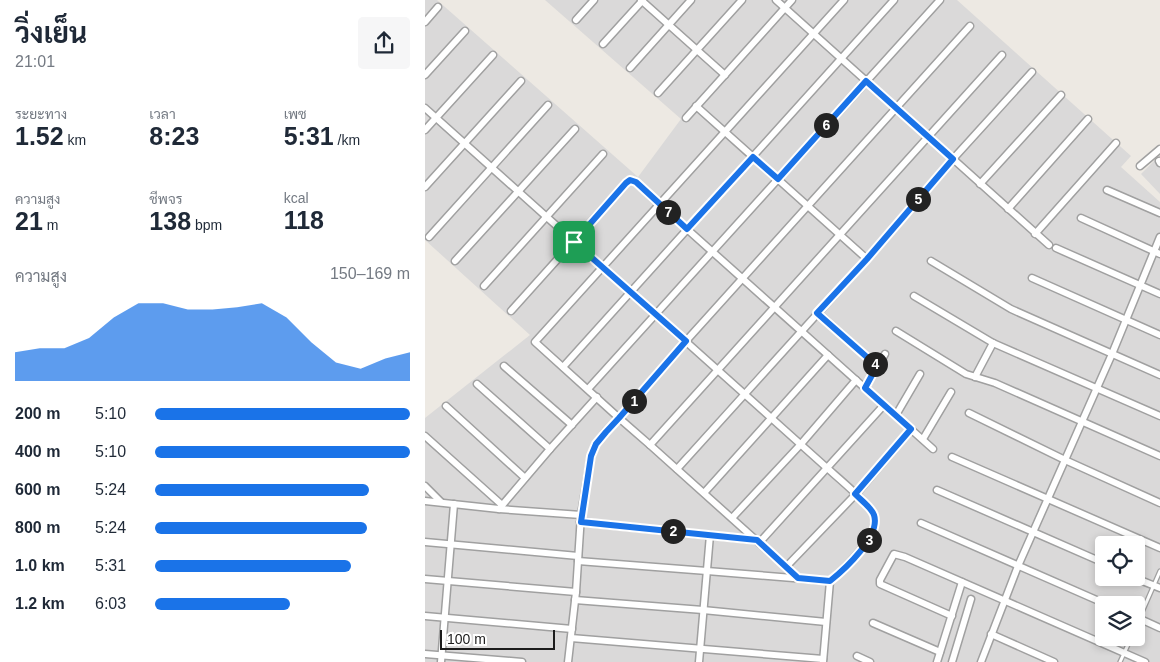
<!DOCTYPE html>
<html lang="th">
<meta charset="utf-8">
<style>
:root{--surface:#fff;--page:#f6f6f7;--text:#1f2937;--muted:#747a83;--accent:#1a73e8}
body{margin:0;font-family:Arial,Sarabun,sans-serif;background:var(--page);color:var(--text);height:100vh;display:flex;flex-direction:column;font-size:19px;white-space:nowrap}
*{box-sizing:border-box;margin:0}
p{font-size:16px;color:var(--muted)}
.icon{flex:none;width:28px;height:28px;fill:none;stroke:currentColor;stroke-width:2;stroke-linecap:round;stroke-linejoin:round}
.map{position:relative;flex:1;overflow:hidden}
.panel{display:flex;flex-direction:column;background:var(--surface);width:425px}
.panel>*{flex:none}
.controls{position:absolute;left:670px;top:536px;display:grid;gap:10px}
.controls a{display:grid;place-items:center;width:50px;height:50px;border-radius:5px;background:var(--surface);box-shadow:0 2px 8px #0003;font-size:25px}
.scale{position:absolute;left:15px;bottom:12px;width:115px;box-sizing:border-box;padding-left:5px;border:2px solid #1c1c1c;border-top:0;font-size:14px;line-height:18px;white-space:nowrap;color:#1c1c1c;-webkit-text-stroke:4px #fff;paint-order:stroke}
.pin{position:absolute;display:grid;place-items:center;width:42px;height:42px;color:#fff;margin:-21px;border-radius:10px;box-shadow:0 2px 8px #0006}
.km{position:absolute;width:25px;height:25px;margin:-12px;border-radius:50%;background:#222;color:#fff;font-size:14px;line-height:25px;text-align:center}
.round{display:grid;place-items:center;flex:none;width:52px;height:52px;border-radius:5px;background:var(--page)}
.summary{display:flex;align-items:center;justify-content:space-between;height:85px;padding:0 15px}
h1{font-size:28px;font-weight:700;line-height:38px}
.figures{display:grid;grid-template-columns:repeat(3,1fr);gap:8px;height:85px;padding:5px 15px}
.figures div{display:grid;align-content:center}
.figures b{font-size:25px;font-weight:700}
.figures small{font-size:14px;font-weight:400}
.figures p{font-size:14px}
.chart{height:140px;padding:10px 15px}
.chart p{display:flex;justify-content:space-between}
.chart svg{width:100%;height:90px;margin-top:5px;fill:var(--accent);opacity:.7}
ul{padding:0 15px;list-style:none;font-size:16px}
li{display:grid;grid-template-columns:80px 60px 1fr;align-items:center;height:38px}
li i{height:12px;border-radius:6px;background:var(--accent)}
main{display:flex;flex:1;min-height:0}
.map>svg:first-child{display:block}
.residential{fill:#dad9d9;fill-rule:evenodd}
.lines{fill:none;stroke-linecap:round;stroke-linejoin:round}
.lane-casing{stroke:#a0a0a0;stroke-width:5.5}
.street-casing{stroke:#a0a0a0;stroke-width:9}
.lane{stroke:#fff;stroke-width:3}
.street{stroke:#fff;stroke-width:6}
.route-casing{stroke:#fff;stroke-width:10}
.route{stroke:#1a73e8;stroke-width:6}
</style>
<main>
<section class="panel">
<div class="summary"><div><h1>วิ่งเย็น</h1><p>21:01</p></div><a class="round"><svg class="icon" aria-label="share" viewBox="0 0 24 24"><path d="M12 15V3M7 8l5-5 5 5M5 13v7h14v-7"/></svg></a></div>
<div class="figures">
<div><p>ระยะทาง</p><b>1.52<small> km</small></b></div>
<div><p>เวลา</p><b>8:23</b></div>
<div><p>เพซ</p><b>5:31<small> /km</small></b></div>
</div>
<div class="figures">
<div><p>ความสูง</p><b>21<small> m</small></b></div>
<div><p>ชีพจร</p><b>138<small> bpm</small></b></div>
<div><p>kcal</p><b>118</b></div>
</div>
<div class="chart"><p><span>ความสูง</span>150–169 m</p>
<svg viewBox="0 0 160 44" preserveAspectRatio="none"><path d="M0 44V30L10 28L20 28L30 23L40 13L50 6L60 6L70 9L80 9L90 8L100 6L110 13L120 25L130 35L140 38L150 33L160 30V44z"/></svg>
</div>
<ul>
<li><b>200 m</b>5:10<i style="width:100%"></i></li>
<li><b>400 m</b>5:10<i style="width:100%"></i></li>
<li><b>600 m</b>5:24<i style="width:84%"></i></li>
<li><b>800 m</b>5:24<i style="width:83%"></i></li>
<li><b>1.0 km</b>5:31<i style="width:77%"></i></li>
<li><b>1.2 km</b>6:03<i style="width:53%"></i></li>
</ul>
</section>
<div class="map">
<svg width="735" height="662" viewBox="0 0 735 662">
<rect width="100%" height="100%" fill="#ede9e3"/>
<g class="residential">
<path d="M0,0h12l201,177 43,-58 -136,-119h412l174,156 -10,11 39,35v460h-735v-244l105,-83 -105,-95zM679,545h32v33h-32zM679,605h32v33h-32z"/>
<path d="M735,155v39l-19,-20z"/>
</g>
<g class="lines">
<g class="lane-casing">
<g id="lane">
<path d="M711,626l24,-55"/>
<path d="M695,662l11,-24"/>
</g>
</g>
<g class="street-casing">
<g id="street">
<path d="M216,0l84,75"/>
<path d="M351,0l273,245"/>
<path d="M151,20l18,-20"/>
<path d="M0,22l13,-15"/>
<path d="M178,44l40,-44"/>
<path d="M205,68l61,-68"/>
<path d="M0,75l40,-44"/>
<path d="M233,93l84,-93"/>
<path d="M271,106l171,153"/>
<path d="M0,108l402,360c10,9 43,36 47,47 6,21 -30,54 -44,66l-7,81"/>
<path d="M261,118l106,-118"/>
<path d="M0,130l68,-75"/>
<path d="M734,161l1,2"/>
<path d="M715,166l20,-17"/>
<path d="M555,184l81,-89"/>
<path d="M0,187l96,-106"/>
<path d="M682,190l53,23"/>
<path d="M583,209l80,-90"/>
<path d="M656,218l79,36"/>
<path d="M610,234l81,-91"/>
<path d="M4,237l119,-132"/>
<path d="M631,248l104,46"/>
<path d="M30,261l120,-132"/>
<path d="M506,261l80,48 149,66"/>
<path d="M607,278l128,57"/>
<path d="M59,286l119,-132"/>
<path d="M489,296l79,47 167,73"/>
<path d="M86,311l115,-128 4,-3 6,2 23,22 274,245"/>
<path d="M393,313l59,53"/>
<path d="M471,331l70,43 29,9 165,73"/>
<path d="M79,366l68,59"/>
<path d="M138,367l331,-367"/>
<path d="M550,377l18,-34"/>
<path d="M52,384l73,65"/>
<path d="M440,388l20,-34"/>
<path d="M163,389l352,-389"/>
<path d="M21,406l79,72"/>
<path d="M544,413l96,47 95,43"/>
<path d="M471,415l24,-41"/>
<path d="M0,436l77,69"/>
<path d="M498,439l28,-47"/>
<path d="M225,445l352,-390"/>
<path d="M527,457l208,91"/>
<path d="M252,469l190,-210 86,-100 79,-87"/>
<path d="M0,486l16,16"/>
<path d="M512,490l167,73"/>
<path d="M279,493l124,-138"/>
<path d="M0,501l74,8 82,6"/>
<path d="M74,509l51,-60 47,-52"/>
<path d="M307,518l69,-74 55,-64"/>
<path d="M155,522l176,18"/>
<path d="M496,523l187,82"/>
<path d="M0,542l153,14"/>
<path d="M334,543l125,-138"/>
<path d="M153,561l129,10 123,10"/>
<path d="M361,567l70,-73 55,-65"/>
<path d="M373,578l-12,-11 -136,-122 -31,-27 -84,-76 309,-342"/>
<path d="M710,578l25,10"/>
<path d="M0,579l151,13"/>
<path d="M150,600l128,10 123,12"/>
<path d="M0,616l147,13"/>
<path d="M527,616l-72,-32v-4l14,-26 11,3 240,105"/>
<path d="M711,617l24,11"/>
<path d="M448,623l67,29"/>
<path d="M566,634l63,28"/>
<path d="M146,638l252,21"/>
<path d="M0,654l97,8"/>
<path d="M432,656l13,6"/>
<path d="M16,662l13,-158"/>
<path d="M143,662l8,-70 5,-77 10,-59 5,-12 10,-13 13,-13 67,-77 284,-315"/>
<path d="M274,662l11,-127"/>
<path d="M512,662l25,-80"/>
<path d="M527,662l19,-63"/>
<path d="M556,662l37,-96 94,-212 48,-117"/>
</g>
</g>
<use href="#lane" class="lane"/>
<use href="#street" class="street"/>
</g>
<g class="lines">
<g class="route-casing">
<path id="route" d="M441,81l87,78 -86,100 -50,54 60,53 -12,22 46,41 -56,65c6,6 16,13 19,21 7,21 -29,54 -44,66l-32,-3 -41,-38 -176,-18 10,-66 5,-12 10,-12 13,-14 67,-77 -112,-99 52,-59 4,-3 6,2 51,47 66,-72 25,22z"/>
</g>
<use href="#route" class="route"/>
</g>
</svg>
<div class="controls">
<a><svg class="icon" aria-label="locate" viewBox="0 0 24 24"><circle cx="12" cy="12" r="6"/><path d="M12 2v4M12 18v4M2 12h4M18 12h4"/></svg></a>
<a><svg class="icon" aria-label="layers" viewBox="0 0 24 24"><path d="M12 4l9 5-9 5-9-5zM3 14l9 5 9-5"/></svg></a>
</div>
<div class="scale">100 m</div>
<div class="pin" style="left:149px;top:242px;background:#1e9e55"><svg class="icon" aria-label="arrive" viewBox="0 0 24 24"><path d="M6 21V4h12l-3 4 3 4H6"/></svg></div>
<b class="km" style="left:209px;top:401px">1</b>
<b class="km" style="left:248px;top:531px">2</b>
<b class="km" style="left:444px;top:540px">3</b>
<b class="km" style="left:450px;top:364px">4</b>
<b class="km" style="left:493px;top:199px">5</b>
<b class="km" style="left:401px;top:125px">6</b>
<b class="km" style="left:243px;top:212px">7</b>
</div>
</main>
